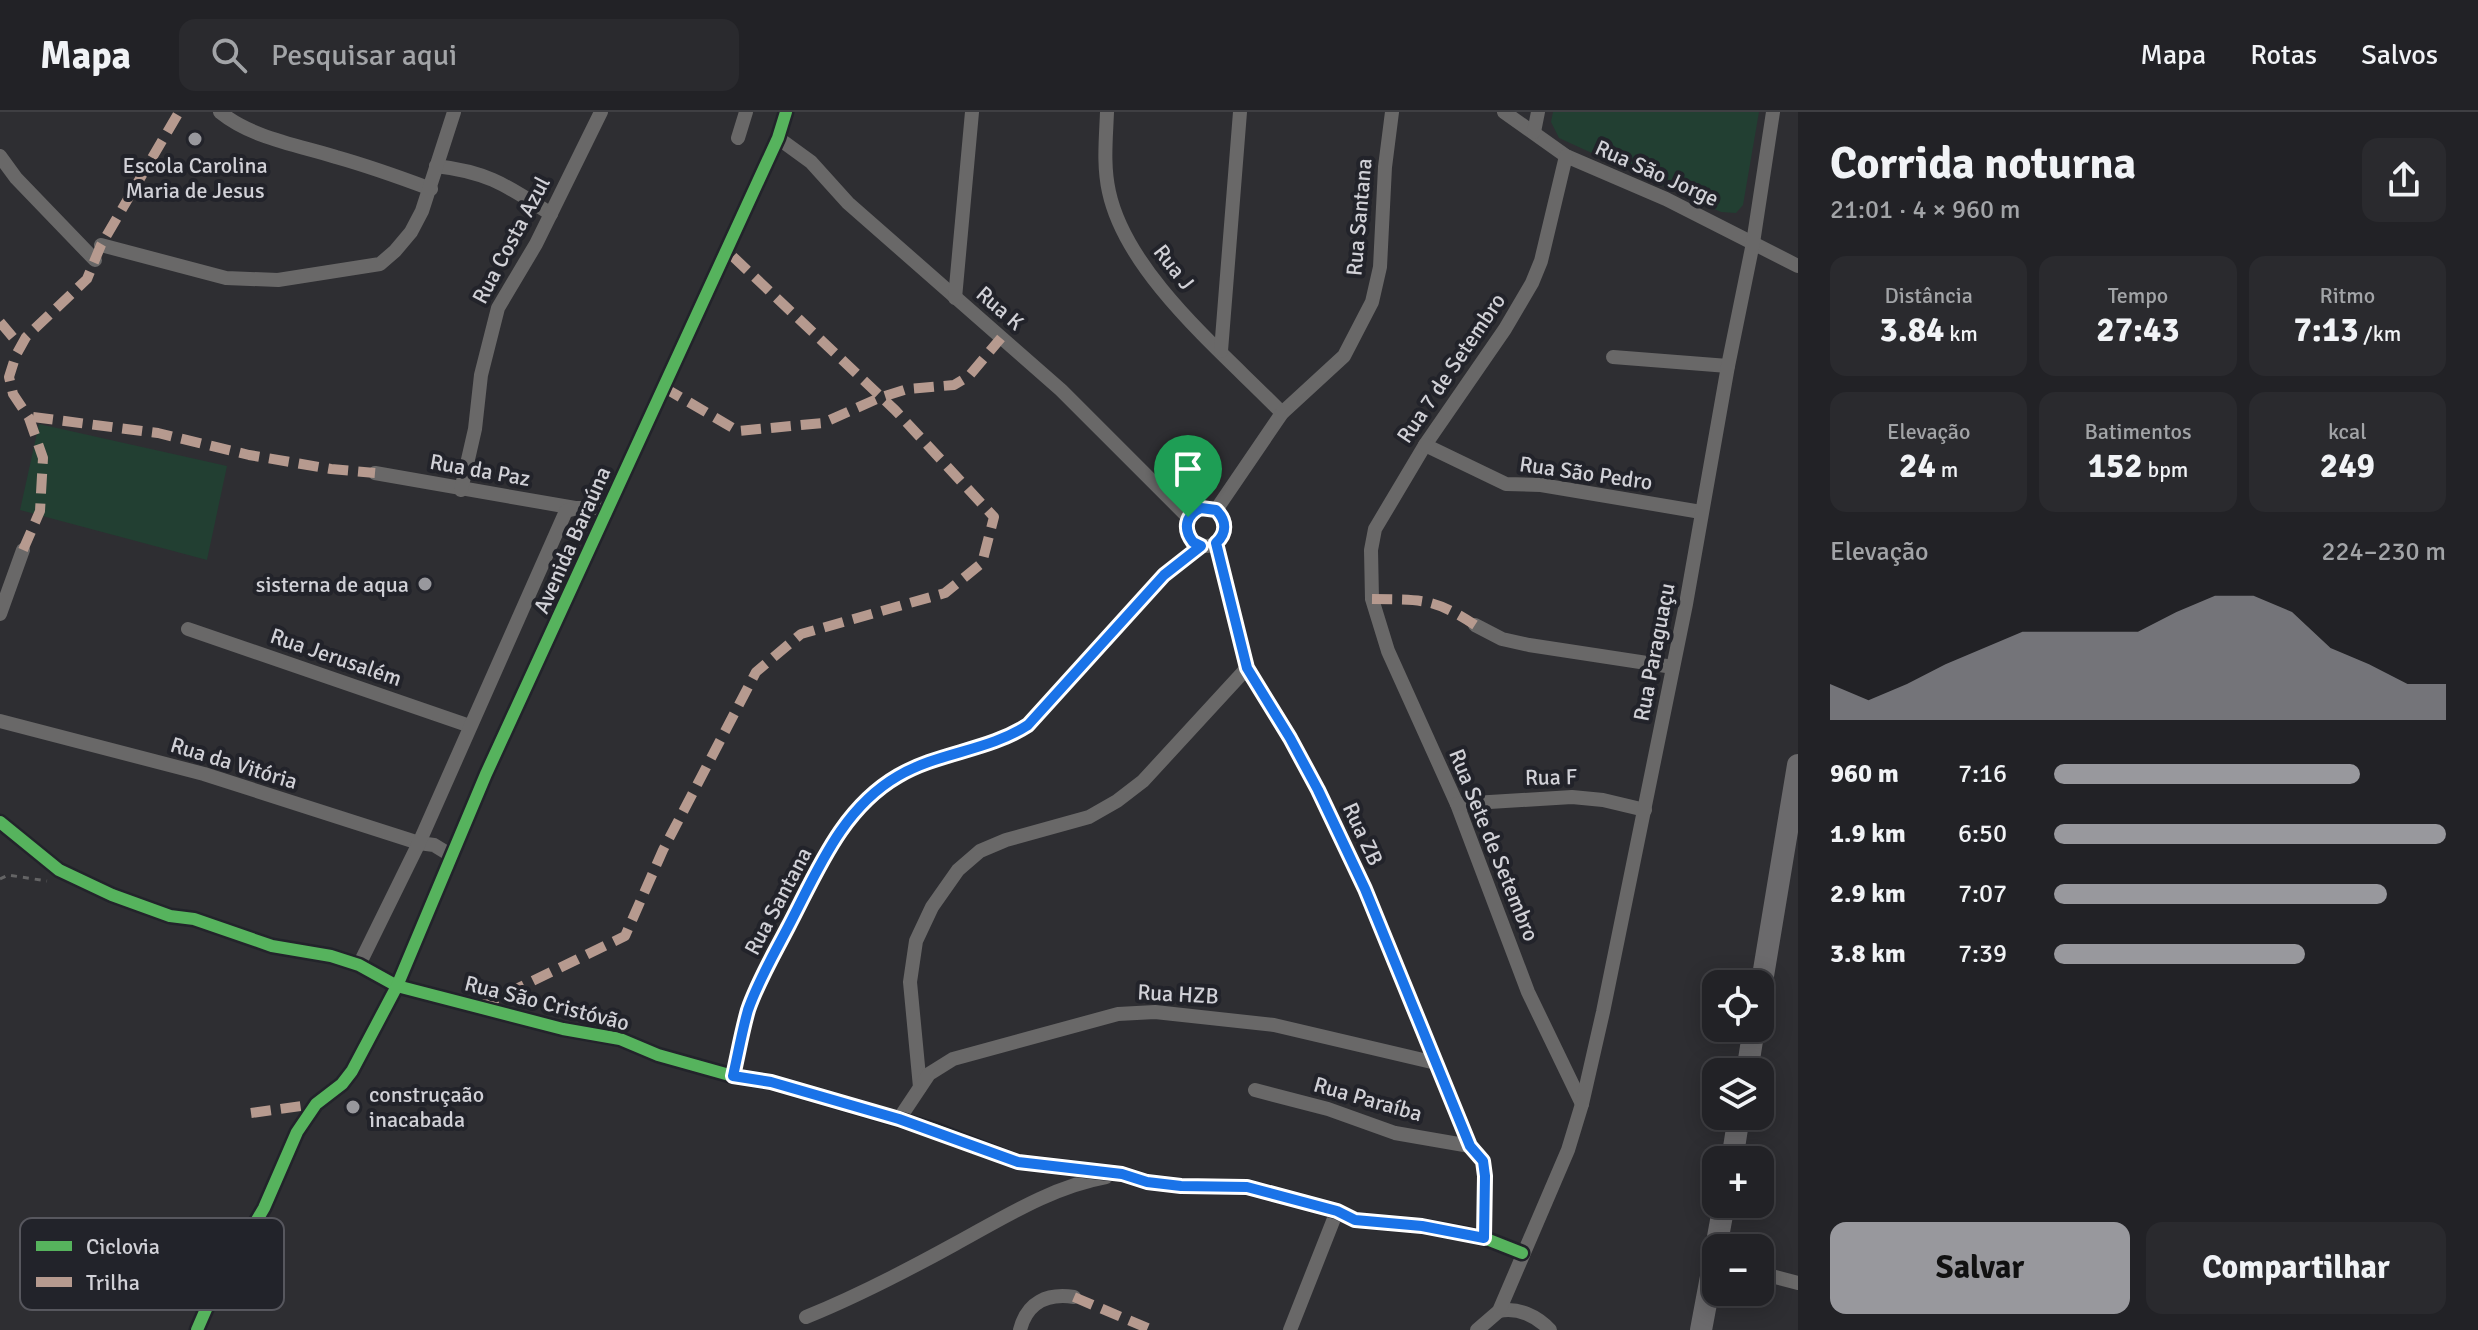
<!DOCTYPE html>
<html lang="pt">
<meta charset="utf-8">
<style>
:root{--surface:#222226;--page:#2a2a2e;--text:#f1f3f6;--muted:#a2a4a7;--line:#3f3f43;--accent:#98989d}
body{margin:0;font-family:Signika,sans-serif;background:var(--page);color:var(--text);height:100vh;display:flex;flex-direction:column;font-size:30px;white-space:nowrap}
*{box-sizing:border-box;margin:0}
p{font-size:26px;color:var(--muted)}
.icon{flex:none;width:44px;height:44px;fill:none;stroke:currentColor;stroke-width:2;stroke-linecap:round;stroke-linejoin:round}
.map{position:relative;flex:1;overflow:hidden}
.side{display:flex;flex-direction:column;background:var(--surface);width:680px}
.side>*{flex:none}
.buttons{position:absolute;left:1702px;top:858px;display:grid;gap:16px}
.buttons a{display:grid;place-items:center;width:72px;height:72px;border-radius:16px;background:var(--surface);box-shadow:0 4px 20px #0003,0 0 0 2px var(--line);font-size:40px}
.pin{position:absolute;display:grid;place-items:center;width:68px;height:68px;color:#fff;margin:-82px -34px;border-radius:50% 50% 50% 0;rotate:-45deg;box-shadow:0 0 8px #0007}
.pin .icon{rotate:45deg}
.round{display:grid;place-items:center;flex:none;width:84px;height:84px;border-radius:16px;background:var(--page)}
.headline{display:flex;align-items:center;justify-content:space-between;height:136px;padding:0 32px}
h1{font-size:44px;font-weight:700;line-height:60px}
.figures{display:grid;grid-template-columns:repeat(3,1fr);gap:12px;height:136px;padding:8px 32px}
.figures div{display:grid;align-content:center;border-radius:16px;background:var(--page);text-align:center}
.figures b{font-size:34px;font-weight:700}
.figures small{font-size:22px;font-weight:400}
.figures p{font-size:22px}
.chart{height:224px;padding:16px 32px}
.chart p{display:flex;justify-content:space-between}
.chart svg{width:100%;height:144px;margin-top:8px;fill:var(--accent);opacity:.7}
.action{display:flex;gap:16px;margin-top:auto;padding:16px 32px}
.action a{flex:1;height:92px;border-radius:16px;background:var(--accent);color:#111;font-size:32px;font-weight:700;line-height:92px;text-align:center}
.action a+a{background:var(--page);color:var(--text)}
ul{padding:0 32px;list-style:none;font-size:26px}
li{display:grid;grid-template-columns:128px 96px 1fr;align-items:center;height:60px}
li i{height:20px;border-radius:10px;background:var(--accent)}
header{display:flex;align-items:center;gap:48px;box-sizing:border-box;height:112px;padding:0 40px;background:var(--surface);border-bottom:2px solid var(--line)}
header strong{font-size:38px}
nav{display:flex;gap:44px;margin-inline-start:auto;font-size:28px}
.search{width:560px;height:72px;background:var(--page);display:flex;align-items:center;gap:20px;box-sizing:border-box;padding:0 28px;border-radius:16px;color:var(--muted);font-size:30px}
main{display:flex;flex:1;min-height:0}
.map>svg:first-child{display:block}
.green{fill:#223f32}
.lines{fill:none;stroke-linecap:round;stroke-linejoin:round}
.path{stroke:#646465;stroke-width:3;stroke-dasharray:6 6;stroke-linecap:butt}
.street{stroke:#696868;stroke-width:14}
.secondary{stroke:#6b6a6c;stroke-width:22}
.quiet{stroke:#b69a8f;stroke-width:10;stroke-dasharray:20 10;stroke-linecap:butt}
.cycleway-casing{stroke:#22232a;stroke-width:17}
.cycleway{stroke:#56b35d;stroke-width:12}
.route-casing{stroke:#fff;stroke-width:16}
.route{stroke:#1a73e8;stroke-width:10}
.poi-dot{fill:#98989d;stroke:#22232a;stroke-width:3}
.labels{text-anchor:middle;dominant-baseline:central;stroke-width:8;stroke-linejoin:round;paint-order:stroke}
.poi-label{font-size:22px;fill:#d1d1d7;stroke:#22232a}
.street-label{font-size:22px;fill:#d1d1d7;stroke:#22232a}
.key{fill:#22232a;stroke:#57575e;stroke-width:2}
.key-label{font-size:22px;fill:#d1d1d7}
</style>
<header>
<strong>Mapa</strong>
<div class="search"><svg class="icon" aria-label="search" viewBox="0 0 24 24"><circle cx="10" cy="10" r="6"/><path d="M15 15l6 6"/></svg>Pesquisar aqui</div>
<nav><a>Mapa</a><a>Rotas</a><a>Salvos</a></nav>
</header>
<main>
<div class="map">
<svg width="1798" height="1218" viewBox="0 0 1798 1218">
<rect width="100%" height="100%" fill="#2e2e32"/>
<g class="green">
<path d="M1553,0h206l-16,93 -7,8 -15,-1 -162,-74 -8,-16z"/>
<path d="M39,312l188,42 -20,94 -187,-50z"/>
</g>
<g class="lines">
<path class="path" d="M0,767l8,-4 39,6"/>
<g class="street">
<path d="M220,0c32,26 77,33 116,45 32,9 63,20 95,32"/>
<path d="M1107,0c-1,27 -4,53 2,80 18,83 115,161 173,221"/>
<path d="M1504,0l62,44 100,43 132,67"/>
<path d="M1534,20l4,-20"/>
<path d="M738,26l8,-26"/>
<path d="M778,26l33,24 37,41 213,187 127,127"/>
<path d="M0,44l16,22 79,82"/>
<path d="M1566,44l-25,105 -9,22 -27,46 -80,116 -50,84 -4,21 1,49 16,52 69,153 71,188 54,112"/>
<path d="M436,54c53,6 71,20 115,48"/>
<path d="M101,133l125,33 52,2 102,-16 15,-13 16,-19 11,-21 32,-99"/>
<path d="M955,186l17,-186"/>
<path d="M1221,239l19,-239"/>
<path d="M1613,245l115,9"/>
<path d="M1425,333l81,39 35,1 160,27"/>
<path d="M375,361l200,35"/>
<path d="M461,378l14,-61 6,-54 17,-67 38,-64 65,-132"/>
<circle cx="1206" cy="415" r="19"/>
<path d="M1216,398l66,-97 62,-57 28,-54 8,-35 5,-100 7,-55"/>
<path d="M1216,431l31,125 43,70 28,52 47,99 105,257 13,15 2,15 -1,62"/>
<path d="M0,502l23,-64"/>
<path d="M1475,513l27,14 27,6 144,22"/>
<path d="M188,517l282,97"/>
<path d="M0,609l204,53 215,69 15,2 18,11"/>
<path d="M1457,692l115,-7 31,3 42,10"/>
<path d="M0,710l59,48 53,25 58,21 24,3 78,27 59,10 28,9 38,21 166,43 57,10 38,16 75,21 38,6 164,48 83,32 104,12 25,8 34,4 66,1 90,24 18,9 67,6 39,7 23,5 38,15"/>
<path d="M359,853l60,-122 147,-332 11,-3h31"/>
<path d="M733,964c5,-22 9,-45 15,-66 10,-29 26,-56 40,-83 29,-55 53,-119 110,-151 41,-24 90,-25 130,-51l136,-150 37,-29"/>
<path d="M920,975l-10,-105 6,-41 16,-34 26,-37 22,-19 26,-11 83,-23 28,-16 26,-20 104,-113"/>
<path d="M1255,978l73,19 67,24 75,13"/>
<path d="M899,1007l30,-45 24,-15 165,-45 37,-2 119,13 162,38"/>
<path d="M1760,1161l38,10"/>
<path d="M1499,1199c19,-4 38,5 51,19"/>
<path d="M806,1205c52,-21 100,-46 149,-73 48,-26 96,-57 151,-67"/>
<path d="M197,1218l13,-30 54,-92 33,-76 19,-28 26,-20 10,-13 45,-85 89,-212 292,-636 8,-26"/>
<path d="M1020,1218c7,-28 27,-37 54,-33"/>
<path d="M1290,1218l47,-119"/>
<path d="M1477,1218l22,-19 69,-161 14,-46 21,-92 83,-408 42,-238 25,-123 20,-131"/>
</g>
<g class="secondary">
<path d="M1760,882l38,-229"/>
<path d="M1747,960l7,-44"/>
<path d="M1732,1048l7,-44"/>
<path d="M1716,1136l8,-44"/>
<path d="M1701,1218l15,-80"/>
</g>
<g class="quiet">
<path d="M0,210l21,25"/>
<path d="M663,275l75,44 85,-8 56,-25 28,-9 47,-4 15,-9 32,-38"/>
<path d="M33,305l125,16 91,22 82,14 44,4"/>
<path d="M23,438l17,-39 3,-53 -14,-40 -16,-24 -4,-17 7,-22 10,-18 61,-58 14,-34 78,-133"/>
<path d="M1372,487c49,1 60,-2 103,26"/>
<path d="M479,895l146,-71 38,-86 93,-178 45,-38 144,-41 37,-30 12,-46 -99,-107 -169,-160"/>
<path d="M251,1001l65,-9"/>
<path d="M1074,1185l78,33"/>
</g>
<g class="cycleway-casing">
<g id="cycleway">
<path d="M0,710l59,48 53,25 58,21 24,3 78,27 59,10 28,9 38,21 166,43 57,10 38,16 75,21 38,6 164,48 83,32 104,12 25,8 34,4 66,1 90,24 18,9 67,6 39,7 23,5 38,15"/>
<path d="M197,1218l13,-30 54,-92 33,-76 19,-28 26,-20 10,-13 45,-85 89,-212 292,-636 8,-26"/>
</g>
</g>
<use href="#cycleway" class="cycleway"/>
</g>
<g class="lines">
<g class="route-casing">
<path id="route" d="M1201,396l15,2c11,11 11,23 0,33l31,125 43,70 28,52 47,99 105,257 13,15 2,15 -1,62 -62,-12 -67,-6 -18,-9 -90,-24 -66,-1 -34,-4 -25,-8 -104,-12 -119,-43 -128,-37 -38,-6c5,-22 9,-45 15,-66 10,-29 26,-56 40,-83 29,-55 53,-118 110,-151 41,-24 90,-25 130,-51l136,-150 37,-29 -8,-4c-10,-13 -8,-27 8,-34z"/>
</g>
<use href="#route" class="route"/>
</g>
<g class="poi-dot">
<circle cx="195" cy="27" r="8"/>
<circle cx="425" cy="472" r="8"/>
<circle cx="353" cy="995" r="8"/>
</g>
<g class="labels">
<g class="poi-label">
<text x="195" y="53">Escola Carolina<tspan x="195" dy="25">Maria de Jesus</tspan></text>
<text x="409" y="472" text-anchor="end">sisterna de aqua</text>
<text x="369" y="982" text-anchor="start">construçaão<tspan x="369" dy="25">inacabada</tspan></text>
</g>
<g class="street-label">
<text transform="translate(1657 61) rotate(24)">Rua São Jorge</text>
<text transform="translate(1359 105) rotate(-85)">Rua Santana</text>
<text transform="translate(511 128) rotate(-62)">Rua Costa Azul</text>
<text transform="translate(1174 155) rotate(52)">Rua J</text>
<text transform="translate(1000 196) rotate(41)">Rua K</text>
<text transform="translate(1451 256) rotate(-56)">Rua 7 de Setembro</text>
<text transform="translate(480 358) rotate(10)">Rua da Paz</text>
<text transform="translate(1586 361) rotate(8)">Rua São Pedro</text>
<text transform="translate(572 428) rotate(-66)">Avenida Baraúna</text>
<text transform="translate(1654 540) rotate(-79)">Rua Paraguaçu</text>
<text transform="translate(336 545) rotate(19)">Rua Jerusalém</text>
<text transform="translate(234 651) rotate(17)">Rua da Vitória</text>
<text transform="translate(1551 665) rotate(-1)">Rua F</text>
<text transform="translate(1363 722) rotate(65)">Rua ZB</text>
<text transform="translate(1494 733) rotate(68)">Rua Sete de Setembro</text>
<text transform="translate(778 789) rotate(-62)">Rua Santana</text>
<text transform="translate(1178 882) rotate(3)">Rua HZB</text>
<text transform="translate(547 891) rotate(14)">Rua São Cristóvão</text>
<text transform="translate(1368 987) rotate(16)">Rua Paraíba</text>
</g>
</g>
<rect x="20" y="1106" width="264" height="92" rx="12" class="key"/>
<rect x="36" y="1129" width="36" height="10" fill="#56b35d"/>
<rect x="36" y="1165" width="36" height="10" fill="#b69a8f"/>
<g class="key-label">
<text x="86" y="1142">Ciclovia</text>
<text x="86" y="1178">Trilha</text>
</g>
</svg>
<div class="buttons">
<a><svg class="icon" aria-label="locate" viewBox="0 0 24 24"><circle cx="12" cy="12" r="6"/><path d="M12 2v4M12 18v4M2 12h4M18 12h4"/></svg></a>
<a><svg class="icon" aria-label="layers" viewBox="0 0 24 24"><path d="M12 4l9 5-9 5-9-5zM3 14l9 5 9-5"/></svg></a>
<a>+</a>
<a>−</a>
</div>
<div class="pin" style="left:1188px;top:405px;background:#1e9e55"><svg class="icon" aria-label="arrive" viewBox="0 0 24 24"><path d="M6 21V4h12l-3 4 3 4H6"/></svg></div>
</div>
<section class="side">
<div class="headline"><div><h1>Corrida noturna</h1><p>21:01 · 4 × 960 m</p></div><a class="round"><svg class="icon" aria-label="share" viewBox="0 0 24 24"><path d="M12 15V3M7 8l5-5 5 5M5 13v7h14v-7"/></svg></a></div>
<div class="figures">
<div><p>Distância</p><b>3.84<small> km</small></b></div>
<div><p>Tempo</p><b>27:43</b></div>
<div><p>Ritmo</p><b>7:13<small> /km</small></b></div>
</div>
<div class="figures">
<div><p>Elevação</p><b>24<small> m</small></b></div>
<div><p>Batimentos</p><b>152<small> bpm</small></b></div>
<div><p>kcal</p><b>249</b></div>
</div>
<div class="chart"><p><span>Elevação</span>224–230 m</p>
<svg viewBox="0 0 160 44" preserveAspectRatio="none"><path d="M0 44V33L10 38L20 33L30 27L40 22L50 17L60 17L70 17L80 17L90 11L100 6L110 6L120 11L130 22L140 27L150 33L160 33V44z"/></svg>
</div>
<ul>
<li><b>960 m</b>7:16<i style="width:78%"></i></li>
<li><b>1.9 km</b>6:50<i style="width:100%"></i></li>
<li><b>2.9 km</b>7:07<i style="width:85%"></i></li>
<li><b>3.8 km</b>7:39<i style="width:64%"></i></li>
</ul>
<div class="action"><a>Salvar</a><a>Compartilhar</a></div>
</section>
</main>
